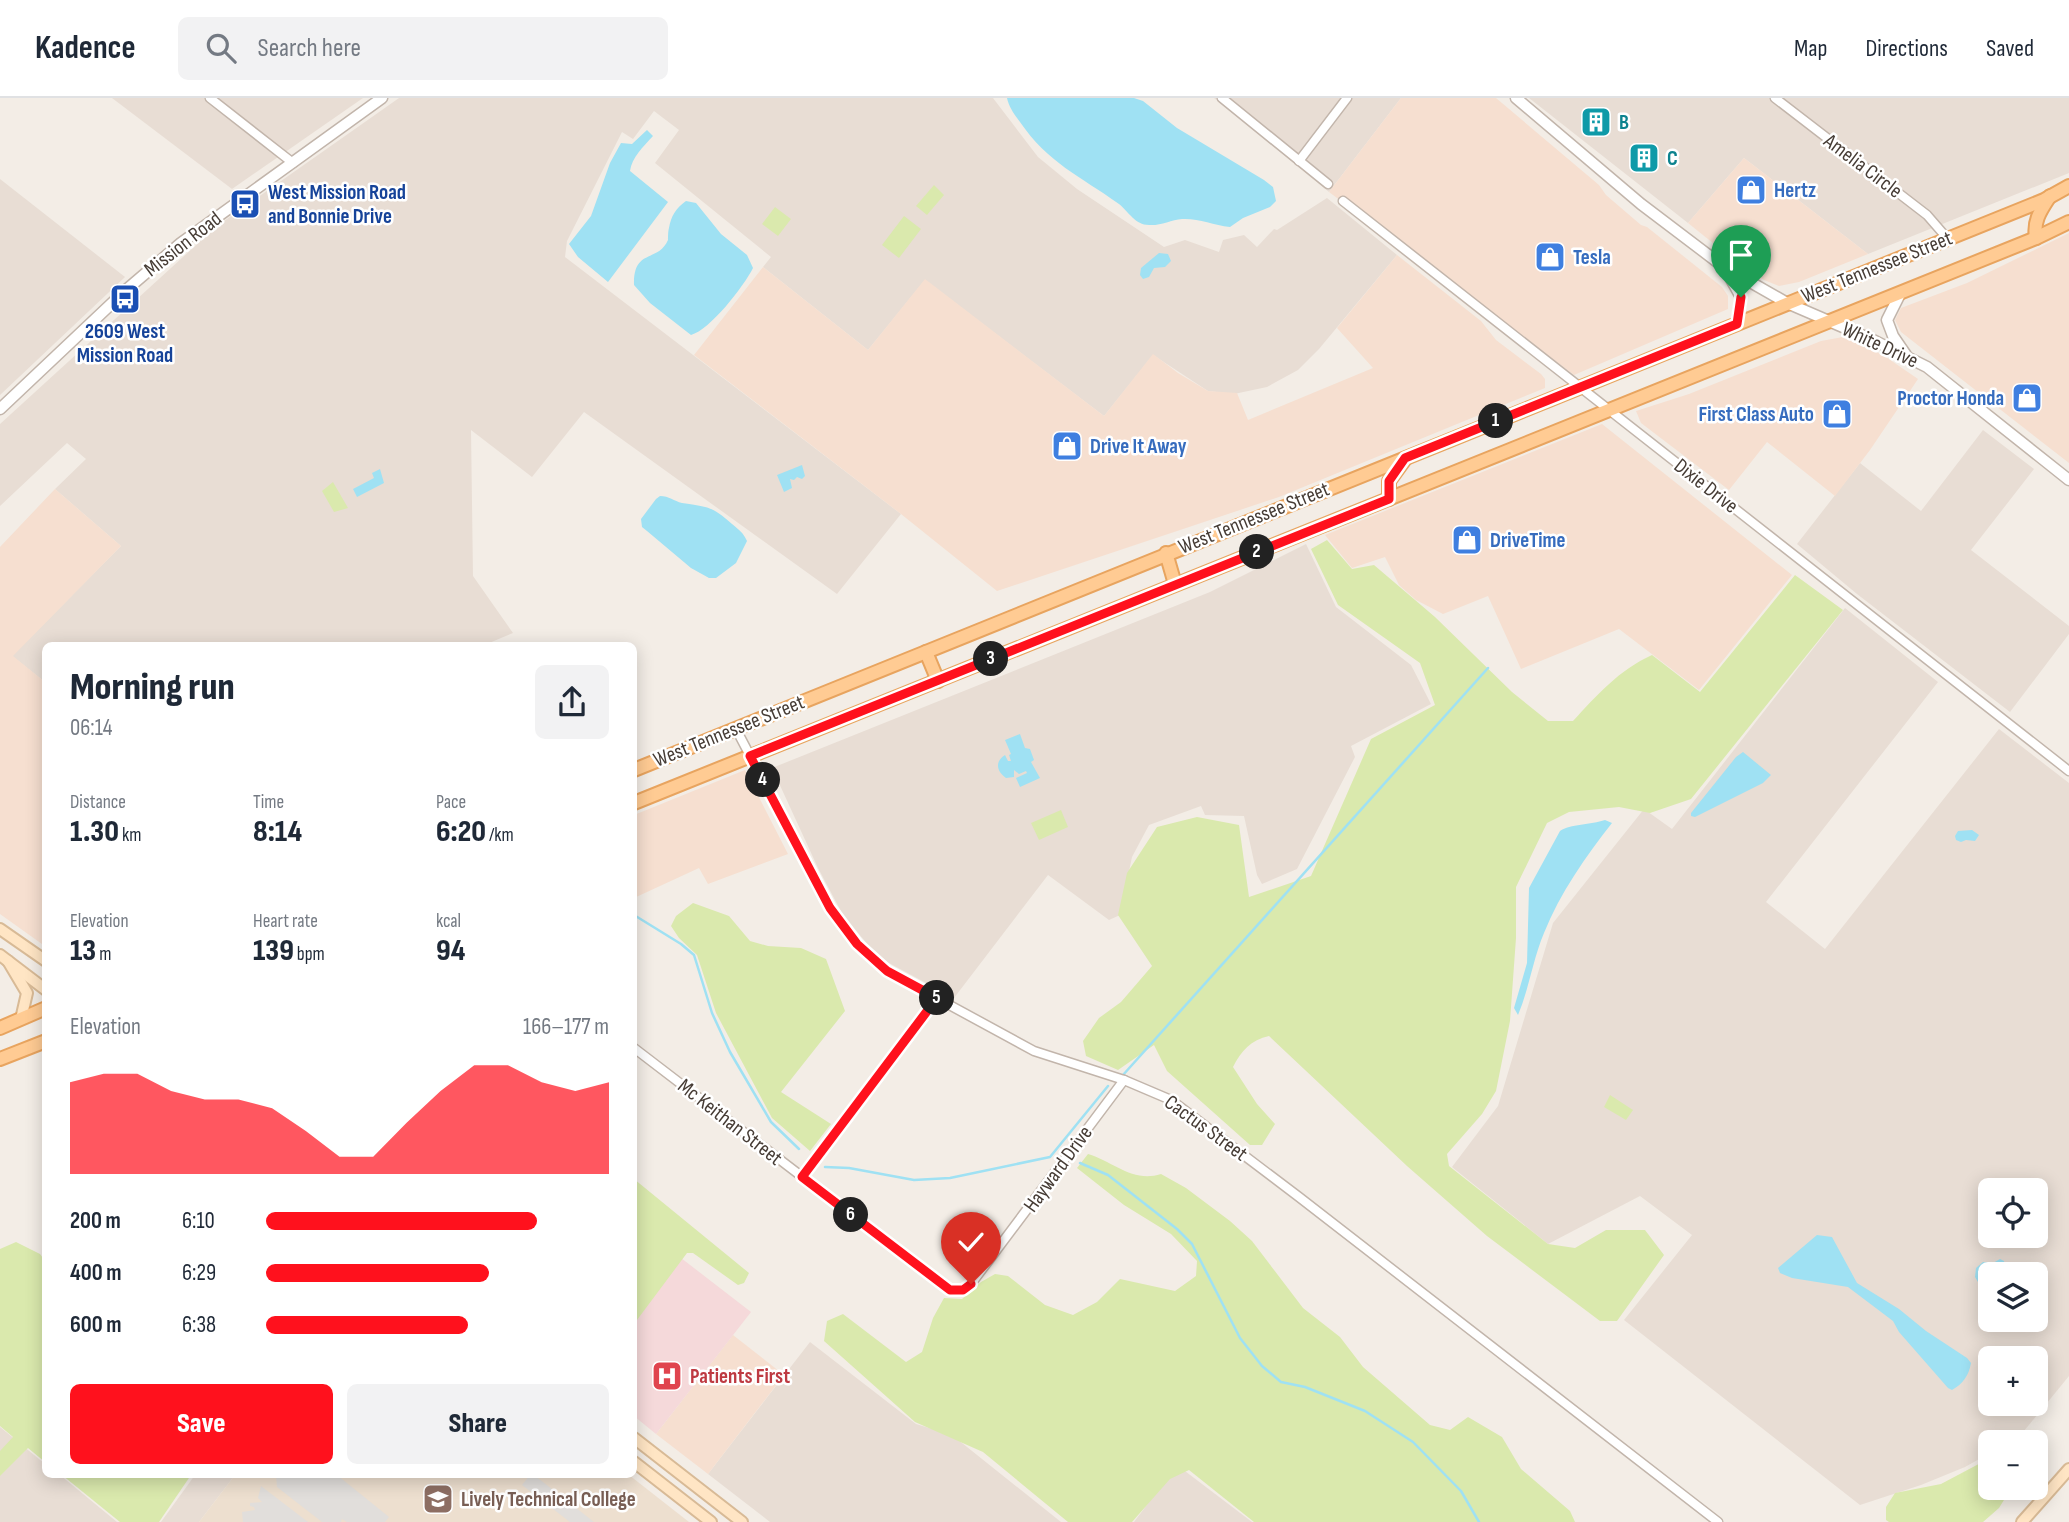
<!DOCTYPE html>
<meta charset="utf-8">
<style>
:root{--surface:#fff;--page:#f2f2f3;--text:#1f2937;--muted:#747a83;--line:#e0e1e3;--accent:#ff111d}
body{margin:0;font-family:"Sofia Sans Condensed",sans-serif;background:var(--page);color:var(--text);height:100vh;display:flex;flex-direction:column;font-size:26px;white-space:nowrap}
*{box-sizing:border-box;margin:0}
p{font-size:23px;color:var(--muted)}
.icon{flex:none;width:38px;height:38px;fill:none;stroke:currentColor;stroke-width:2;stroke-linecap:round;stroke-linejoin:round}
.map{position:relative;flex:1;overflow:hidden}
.sheet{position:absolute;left:42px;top:544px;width:595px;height:836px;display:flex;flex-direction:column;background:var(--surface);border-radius:10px;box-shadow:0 4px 18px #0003}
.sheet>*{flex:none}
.buttons{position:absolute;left:1978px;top:1080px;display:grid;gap:14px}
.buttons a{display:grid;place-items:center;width:70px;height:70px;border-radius:10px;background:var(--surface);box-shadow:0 4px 18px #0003;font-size:35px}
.pin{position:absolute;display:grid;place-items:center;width:60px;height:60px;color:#fff;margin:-72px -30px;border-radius:50% 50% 50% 0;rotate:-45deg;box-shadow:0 0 7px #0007}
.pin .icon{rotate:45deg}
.km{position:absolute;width:35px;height:35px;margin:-18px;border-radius:50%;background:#222;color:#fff;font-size:19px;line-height:35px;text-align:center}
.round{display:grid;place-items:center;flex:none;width:74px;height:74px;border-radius:10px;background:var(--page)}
.headline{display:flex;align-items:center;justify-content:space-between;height:119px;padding:0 28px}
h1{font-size:38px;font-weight:800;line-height:52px}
.metrics{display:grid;grid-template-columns:repeat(3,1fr);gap:10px;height:119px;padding:7px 28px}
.metrics div{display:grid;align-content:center}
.metrics b{font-size:30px;font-weight:800}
.metrics small{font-size:19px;font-weight:400}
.metrics p{font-size:19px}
.chart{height:196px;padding:14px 28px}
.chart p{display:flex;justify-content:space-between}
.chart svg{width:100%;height:126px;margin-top:7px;fill:var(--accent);opacity:.7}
.cta{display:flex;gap:14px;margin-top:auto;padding:14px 28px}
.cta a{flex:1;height:80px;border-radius:10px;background:var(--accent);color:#fff;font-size:28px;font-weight:800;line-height:80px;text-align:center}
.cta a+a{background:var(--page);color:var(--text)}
ul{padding:0 28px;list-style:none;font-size:23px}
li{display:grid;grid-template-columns:112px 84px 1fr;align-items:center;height:52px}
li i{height:18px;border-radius:9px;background:var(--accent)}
header{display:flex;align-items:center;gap:42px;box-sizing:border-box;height:98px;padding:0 35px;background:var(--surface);border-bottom:2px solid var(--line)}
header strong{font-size:33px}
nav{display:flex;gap:38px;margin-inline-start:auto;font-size:24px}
.search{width:490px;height:63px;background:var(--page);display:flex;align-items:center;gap:18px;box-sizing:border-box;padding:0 24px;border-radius:10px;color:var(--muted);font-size:26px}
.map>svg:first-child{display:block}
.residential{fill:#e8ddd4;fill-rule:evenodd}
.commercial{fill:#f6dfd0}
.education{fill:#eddfcf}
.medical{fill:#f5d9da}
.green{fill:#dae9ad}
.parking{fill:#e1dedb}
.water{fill:#9fe1f3}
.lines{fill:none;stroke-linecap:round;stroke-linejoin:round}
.stream{stroke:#9fe1f3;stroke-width:2.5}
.minor-casing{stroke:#c2b5ab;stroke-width:11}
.tertiary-casing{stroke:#c2b5ab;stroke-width:13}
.secondary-casing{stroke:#d8ba96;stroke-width:14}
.primary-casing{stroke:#e8a45f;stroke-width:16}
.minor{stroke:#fff;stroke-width:8}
.tertiary{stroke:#fff;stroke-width:10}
.secondary{stroke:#ffe5c4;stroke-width:10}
.primary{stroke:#ffcb93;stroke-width:12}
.route-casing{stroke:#fff;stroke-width:14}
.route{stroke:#ff111d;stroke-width:9}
.labels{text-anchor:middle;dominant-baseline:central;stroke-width:5;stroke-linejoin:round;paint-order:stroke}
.culture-label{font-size:21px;font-weight:bold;fill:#0d838f;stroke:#fff;text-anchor:start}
.street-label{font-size:21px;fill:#463c35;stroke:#fff}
.shop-label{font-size:21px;font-weight:bold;fill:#366cbe;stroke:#fff;text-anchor:start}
.transit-label{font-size:21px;font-weight:bold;fill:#164399;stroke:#fff;text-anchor:start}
.health-label{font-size:21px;font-weight:bold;fill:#be3a42;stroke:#fff;text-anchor:start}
.education-label{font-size:21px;font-weight:bold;fill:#785e54;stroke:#fff;text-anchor:start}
</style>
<header>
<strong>Kadence</strong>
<div class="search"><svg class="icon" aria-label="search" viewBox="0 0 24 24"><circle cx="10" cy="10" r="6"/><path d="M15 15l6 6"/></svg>Search here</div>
<nav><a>Map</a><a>Directions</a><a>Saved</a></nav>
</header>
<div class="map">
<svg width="2069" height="1424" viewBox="0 0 2069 1424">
<rect width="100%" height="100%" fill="#f3ede6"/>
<g class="residential">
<path d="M112,0h251l-131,91z"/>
<path d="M399,0h594l45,59 39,32 87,58 21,-7 34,12 4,-12 21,-5 13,12 17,-18 3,1 50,-32 70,57 -78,94 -21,21 -31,17 -33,7 -26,-3 -55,-36 -49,61 -179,-136 -57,70 -105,-83 8,-10 -116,-94 24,-33 -25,-19 -21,28 -11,-7 -55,109 -2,16 336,257 -64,80 -253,-182 -52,65 -61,-47 2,146 40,57 -31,13h-436l-1,36 -33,-26 109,-110 -66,-57 31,-30 -19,-16 -67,63v-82l217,-198z"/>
<path d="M1214,0h187l-72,94z"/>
<path d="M1529,0h540v75l-201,81 -124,-96 -56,65z"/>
<path d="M0,81l125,98 -125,118z"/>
<path d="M1983,332l51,39 -63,81 98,76v8l-59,78 -153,-118 -60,-50 63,-81 61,48z"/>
<path d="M1306,446l30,63 75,58 20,39 -80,42 4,11 -58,112 -35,15 -5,-9 -13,-59 -39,-1 -4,-9 -52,19 -17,32 -12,58 -11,5 -61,-45 -94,123 -67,-36 -18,-16 -26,-31 -25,-47 -46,-100 438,-176z"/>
<path d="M1845,510l93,74 -172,220 59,47 174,-220 70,54v593l-50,61 -10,5h-19v11l-25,14 -44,18 -61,20 -236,-185 68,-85 -52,-39 -92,48 -96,-77 46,-61 55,-183 91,-114 28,20zM1990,1092h45v46h-45zM1990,1176h45v46h-45zM1990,1260h45v46h-45z"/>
<path d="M810,1244l106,82 36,11 109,87h-291l-62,-48z"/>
<path d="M0,1329l45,37 1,11h14l57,47h-117z"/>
<path d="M1177,1367l75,57h-118z"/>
<path d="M195,1377h40l-36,47h-38z"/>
</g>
<g class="commercial">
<path d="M1401,0h95l103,87 7,10 35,30 6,2 75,60 6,9v13l-154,66 -245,-183z"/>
<path d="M1744,60l124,96 -69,28 -20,4 -15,-6 -35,-24 -41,-33z"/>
<path d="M2069,135v230l-168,-131 -6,-12 6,-12 66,-25z"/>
<path d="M1397,157l84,66 15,19 45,34 4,5v9l-266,109 -282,94 -96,-77 -207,-159 69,-88 105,83 57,-71 179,137 49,-62 25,19 30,18 29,2 11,27 125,-52 -36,-40z"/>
<path d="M1843,239l40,18 35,24 -48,71 -35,46 -68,-54 -38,48 -88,-67 -5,-12 53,-17 132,-53z"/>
<path d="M1602,326l190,151 -93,115 -80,-61 -98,40 -33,-73 -45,18 -27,-14 -17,-15 -14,-28 -33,11 -27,-33z"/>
<path d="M55,391l66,57 -108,110 32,26 1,258 -4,4 -42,-30v-367z"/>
<path d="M745,672l43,84 -80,30 -9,-16 -65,30v-83z"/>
<path d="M733,1237l51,40 -76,99 -52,-40z"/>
</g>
<path class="education" d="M235,1377h394l60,47h-490z"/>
<path class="medical" d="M681,1160l70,54 -95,122 -22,-18v-96z"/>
<g class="green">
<path d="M934,87l10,10 -17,20 -11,-9z"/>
<path d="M775,109l16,12 -13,17 -16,-12z"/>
<path d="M904,118l17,13 -22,29 -17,-13z"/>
<path d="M333,384l15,26 -14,4 -12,-21z"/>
<path d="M1327,442l25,29 22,-4 61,52 77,75 36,29h25c24,-26 46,-51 79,-66l48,37 95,-117 48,35 -152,189 -41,14 -31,-6 -50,5 -22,11 -31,64v51l-6,83 -14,70 -14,23 -35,40 2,12 99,78 27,4 31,-18h39l19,25 -47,66h-17l-113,-85 -80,-70 -138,-130c-18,4 -28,15 -36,31l24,37 18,20 -13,21h-12l-83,-74 -13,-26 -36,25 -32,-14 -3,-15 16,-23 22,-16 31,-36 -34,-51 9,-42 30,-46 40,-10 42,8 10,72 62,-21 60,-137 64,-34 -15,-42 -82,-58 -27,-56z"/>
<path d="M1061,712l7,17 -29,13 -8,-17z"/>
<path d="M693,805l36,13 21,25 18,5 33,2 25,11 19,52 -64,81 50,32 -21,27 -38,-33 -56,-105 -19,-58 -18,-17 -8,-12 5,-10z"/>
<path d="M1610,997l23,15 -7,10 -22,-13z"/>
<path d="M1088,1056c26,8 45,29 73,20l25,14 44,33 22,20 51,67 37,29 23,30 67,58 20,5 18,-13 34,20 19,32 49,42 5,11h-321l-65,-52 -19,9 -38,43h-64l-85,-70 -68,-30 -91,-81 3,-20 16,-7 63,48 16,-10 11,-34 11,-20 18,1 19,-17 14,-8 13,2 37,29 28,10 24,-13 23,-23 55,12 21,-15 1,-15 -26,-27 -47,-29 -47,-37z"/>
<path d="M634,1081l115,94 -5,10 -6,2 -45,-32h-6l-53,71z"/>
<path d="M16,1144l24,12 5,7v201l-17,-14 -28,28v-25l13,-14 -13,-11v-177z"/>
<path d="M1990,1360v30h14l3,7 -8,13 -16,14h-94l-3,-2v-13l9,-14 46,-9z"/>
<path d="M62,1377h129l-32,47h-39z"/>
</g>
<g class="parking">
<path d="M276,1377h61l52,42 -4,5h-38l-5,-3 -1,3h-19l-45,-35z"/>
<path d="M530,1377h4l60,47h-24l-48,-37z"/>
<path d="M261,1388l47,36h-65l-1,-10 13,-2 -1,-3 -4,-1v-3l12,-1 -4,-4z"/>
</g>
<g class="water">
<path d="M1007,0h127l9,3 34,27 87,52 9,7 3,14 -6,6 -27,11 -13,9c-17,-2 -32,-9 -48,-8 -11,1 -22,7 -33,6 -14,0 -20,-13 -30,-21 -39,-28 -71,-41 -99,-82 -6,-8 -11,-15 -13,-24z"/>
<path d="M647,32l6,6c-10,11 -21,21 -23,35l38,31 -60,80 -30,-25 -9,-13 22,-28 19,-53 11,-20 11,1z"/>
<path d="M686,103l10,2 25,31 26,21 6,13c-9,18 -43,62 -62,67l-41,-32 -16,-18c-1,-37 24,-22 34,-45 0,-2 0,-9 1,-12 2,-12 7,-20 17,-27z"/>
<path d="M1159,155l9,1 3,7 -6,6 -11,1 -5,9 -6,2 -3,-4 1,-7z"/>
<path d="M802,367l3,11 -3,3 -5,-2 -3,3 -4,-1 2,9 -8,4 -7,-17z"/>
<path d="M380,371l4,14 -27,14 -4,-8 21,-11 -2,-5z"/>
<path d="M660,398c9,0 14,5 22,7 26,4 30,3 50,21 7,6 11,8 15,17l-11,22 -20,15h-7l-18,-10 -44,-37 -5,-4 -1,-8 15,-20z"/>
<path d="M1020,636l5,14 5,1 4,11 -3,2 9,16 -20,9 -4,-9 11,-5 -1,-2 -7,3 -5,-4v7l-8,1c-10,-7 -11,-17 -1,-23l3,6h3l-2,-6 2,-1 -6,-14z"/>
<path d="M1743,654l28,23 -8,8 -68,34 -4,-1v-3l45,-56z"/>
<path d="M1605,722l7,3c-26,33 -52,70 -68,110 -11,26 -15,56 -26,82l-4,-7 13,-45 2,-75 31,-57c10,-7 31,-6 45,-11z"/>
<path d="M1972,732l7,5 -4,6 -9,-1 -5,2 -5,-2 -1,-4 3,-5z"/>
<path d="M1817,1137l15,2 25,46 42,26 27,22 41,27 4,5c-2,12 -8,21 -19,27l-4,-2 -49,-56 -6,-11 -45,-34 -56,-9 -12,-5 -2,-5z"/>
<path d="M2000,1161l4,2 1,5 -2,3 -13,3 -2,7 2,11 -6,2 -9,-15 1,-9 7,-6 10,1z"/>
</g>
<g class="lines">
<g class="stream">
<path d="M634,817l47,29 13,11 18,58 18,39 41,70 28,27"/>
<path d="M1123,977l365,-407"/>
<path d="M1080,1065l28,12 69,54 15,15 48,94 22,28 19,16 24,5 60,24 48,31 48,49 18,31"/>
<path d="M825,1069l24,1 65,12 36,-2 100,-21 58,-71"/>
</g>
<g class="minor-casing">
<g id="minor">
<path d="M210,0l83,65"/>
<path d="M1222,0l106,86"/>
<path d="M1775,0l152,117 20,23"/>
<path d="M1299,63l48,-63"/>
<path d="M1343,103l726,570"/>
<path d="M736,631l94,179 27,36 30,27 147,80 90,29 47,20 128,97 419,325"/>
<path d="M634,950l316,242h13l8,-6 153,-204"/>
<path d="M802,1079l135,-179"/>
</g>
</g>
<g class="tertiary-casing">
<g id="tertiary">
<path d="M1516,0l125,106 83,63 63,36 86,37 54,27 142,113"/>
<path d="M1726,172l15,27 -4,27"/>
<path d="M1901,194l-14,28 6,16 13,19"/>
<path d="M0,311l126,-119 55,-47 201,-145"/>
</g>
</g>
<g class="secondary-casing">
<g id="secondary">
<path d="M0,831l46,32"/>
<path d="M0,857l46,35"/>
<path d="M8,863l19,32 -6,26"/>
<path d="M634,1340l108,84"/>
<path d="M634,1364l77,60"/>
<path d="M2022,1424l47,-53"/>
</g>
</g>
<g class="primary-casing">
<g id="primary">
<path d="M2036,140c-3,-18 5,-28 14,-42"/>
<path d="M1389,401v-18l16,-22"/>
<path d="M1166,455l9,31"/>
<path d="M926,554l12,29"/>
<path d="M634,672l1410,-570 25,-14"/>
<path d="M634,705l1402,-565 33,-16"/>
<path d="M0,930l46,-20"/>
<path d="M0,961l46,-18"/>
</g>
</g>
<use href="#minor" class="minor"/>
<use href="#tertiary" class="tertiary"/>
<use href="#secondary" class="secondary"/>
<use href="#primary" class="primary"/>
</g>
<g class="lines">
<g class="route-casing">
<path id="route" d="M971,1186l-8,6h-13l-148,-113 135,-179 -50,-27 -30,-27 -27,-36 -80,-152 639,-257v-18l16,-23 332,-134 4,-27"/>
</g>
<use href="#route" class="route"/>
</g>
<defs>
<g id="building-square" transform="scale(1.575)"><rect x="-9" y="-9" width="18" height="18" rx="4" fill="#0f9aa8" stroke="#fff"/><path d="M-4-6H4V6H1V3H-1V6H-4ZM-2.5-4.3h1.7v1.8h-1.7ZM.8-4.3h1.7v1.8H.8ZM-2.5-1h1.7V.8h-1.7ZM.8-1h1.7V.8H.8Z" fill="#fff"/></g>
<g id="shop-square" transform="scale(1.575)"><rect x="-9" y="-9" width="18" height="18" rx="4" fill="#3f7fe0" stroke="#fff"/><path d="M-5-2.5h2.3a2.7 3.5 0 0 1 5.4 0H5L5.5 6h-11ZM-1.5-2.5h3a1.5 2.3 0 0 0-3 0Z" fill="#fff"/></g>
<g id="bus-square" transform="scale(1.575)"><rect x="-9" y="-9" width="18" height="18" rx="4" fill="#1a4fb4" stroke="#fff"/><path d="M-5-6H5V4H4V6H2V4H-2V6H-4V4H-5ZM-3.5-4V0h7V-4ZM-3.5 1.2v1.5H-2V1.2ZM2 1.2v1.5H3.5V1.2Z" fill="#fff"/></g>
<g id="hospital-square" transform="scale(1.575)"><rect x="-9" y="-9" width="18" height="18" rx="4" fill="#e0444e" stroke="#fff"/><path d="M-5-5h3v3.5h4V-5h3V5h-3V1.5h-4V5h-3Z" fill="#fff"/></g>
<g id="university-square" transform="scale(1.575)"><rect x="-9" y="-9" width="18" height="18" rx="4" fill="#8d6e63" stroke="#fff"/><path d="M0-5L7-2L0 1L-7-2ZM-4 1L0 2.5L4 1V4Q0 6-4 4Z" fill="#fff"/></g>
</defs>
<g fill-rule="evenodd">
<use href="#building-square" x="1596" y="24"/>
<use href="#building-square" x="1644" y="60"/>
<use href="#shop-square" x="1751" y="92"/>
<use href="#bus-square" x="245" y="106"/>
<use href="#shop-square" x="1550" y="159"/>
<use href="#bus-square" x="125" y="201"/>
<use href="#shop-square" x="2027" y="300"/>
<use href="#shop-square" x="1837" y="316"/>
<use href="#shop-square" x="1067" y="348"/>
<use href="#shop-square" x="1467" y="442"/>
<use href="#hospital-square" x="667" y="1278"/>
<use href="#university-square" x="438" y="1401"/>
</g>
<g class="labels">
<g class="culture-label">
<text x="1619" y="24">B</text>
<text x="1667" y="60">C</text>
</g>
<g class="street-label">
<text transform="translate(1863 68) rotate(37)">Amelia Circle</text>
<text transform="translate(183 146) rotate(-38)">Mission Road</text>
<text transform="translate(1877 169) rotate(-22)">West Tennessee Street</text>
<text transform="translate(1880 247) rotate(25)">White Drive</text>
<text transform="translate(1706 388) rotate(38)">Dixie Drive</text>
<text transform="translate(1254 420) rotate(-22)">West Tennessee Street</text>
<text transform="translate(729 633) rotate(-22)">West Tennessee Street</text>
<text transform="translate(730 1024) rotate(38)">Mc Keithan Street</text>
<text transform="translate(1206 1030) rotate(36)">Cactus Street</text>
<text transform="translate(1058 1071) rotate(-54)">Hayward Drive</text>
</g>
<g class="shop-label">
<text x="1774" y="92">Hertz</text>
<text x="1573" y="159">Tesla</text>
<text x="2004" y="300" text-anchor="end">Proctor Honda</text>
<text x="1814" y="316" text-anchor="end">First Class Auto</text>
<text x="1090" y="348">Drive It Away</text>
<text x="1490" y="442">DriveTime</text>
</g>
<g class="transit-label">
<text x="268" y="94">West Mission Road<tspan x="268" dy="24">and Bonnie Drive</tspan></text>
<text x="125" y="233" text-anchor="middle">2609 West<tspan x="125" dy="24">Mission Road</tspan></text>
</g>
<g class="health-label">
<text x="690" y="1278">Patients First</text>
</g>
<g class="education-label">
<text x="461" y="1401">Lively Technical College</text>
</g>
</g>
</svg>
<div class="buttons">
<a><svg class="icon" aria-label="locate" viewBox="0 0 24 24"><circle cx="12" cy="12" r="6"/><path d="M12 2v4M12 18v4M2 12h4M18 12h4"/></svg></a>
<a><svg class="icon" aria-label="layers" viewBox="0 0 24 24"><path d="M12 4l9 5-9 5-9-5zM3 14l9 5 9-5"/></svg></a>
<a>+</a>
<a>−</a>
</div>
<div class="pin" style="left:1741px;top:199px;background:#1e9e55"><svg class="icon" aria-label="arrive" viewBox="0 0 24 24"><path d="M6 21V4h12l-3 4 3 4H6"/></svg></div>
<div class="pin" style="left:971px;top:1186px;background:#d93025"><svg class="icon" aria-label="check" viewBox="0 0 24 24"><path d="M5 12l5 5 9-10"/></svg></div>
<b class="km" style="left:1496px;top:323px">1</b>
<b class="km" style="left:1257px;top:454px">2</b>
<b class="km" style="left:991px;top:561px">3</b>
<b class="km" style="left:763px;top:682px">4</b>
<b class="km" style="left:937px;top:900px">5</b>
<b class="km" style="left:851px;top:1117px">6</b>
<section class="sheet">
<div class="headline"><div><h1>Morning run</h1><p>06:14</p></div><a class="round"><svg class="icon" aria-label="share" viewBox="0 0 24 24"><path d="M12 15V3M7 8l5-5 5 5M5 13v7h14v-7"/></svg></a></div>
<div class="metrics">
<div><p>Distance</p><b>1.30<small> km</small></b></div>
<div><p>Time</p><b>8:14</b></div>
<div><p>Pace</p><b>6:20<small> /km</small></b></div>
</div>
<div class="metrics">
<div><p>Elevation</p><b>13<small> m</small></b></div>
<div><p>Heart rate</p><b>139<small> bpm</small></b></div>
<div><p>kcal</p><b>94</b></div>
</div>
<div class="chart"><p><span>Elevation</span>166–177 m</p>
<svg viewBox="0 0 160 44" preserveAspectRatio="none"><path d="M0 44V12L10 9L20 9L30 15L40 18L50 18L60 21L70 29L80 38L90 38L100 26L110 15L120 6L130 6L140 12L150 15L160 12V44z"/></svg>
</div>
<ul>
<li><b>200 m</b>6:10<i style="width:79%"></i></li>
<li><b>400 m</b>6:29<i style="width:65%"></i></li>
<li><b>600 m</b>6:38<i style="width:59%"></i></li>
</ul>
<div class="cta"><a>Save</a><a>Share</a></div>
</section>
</div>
